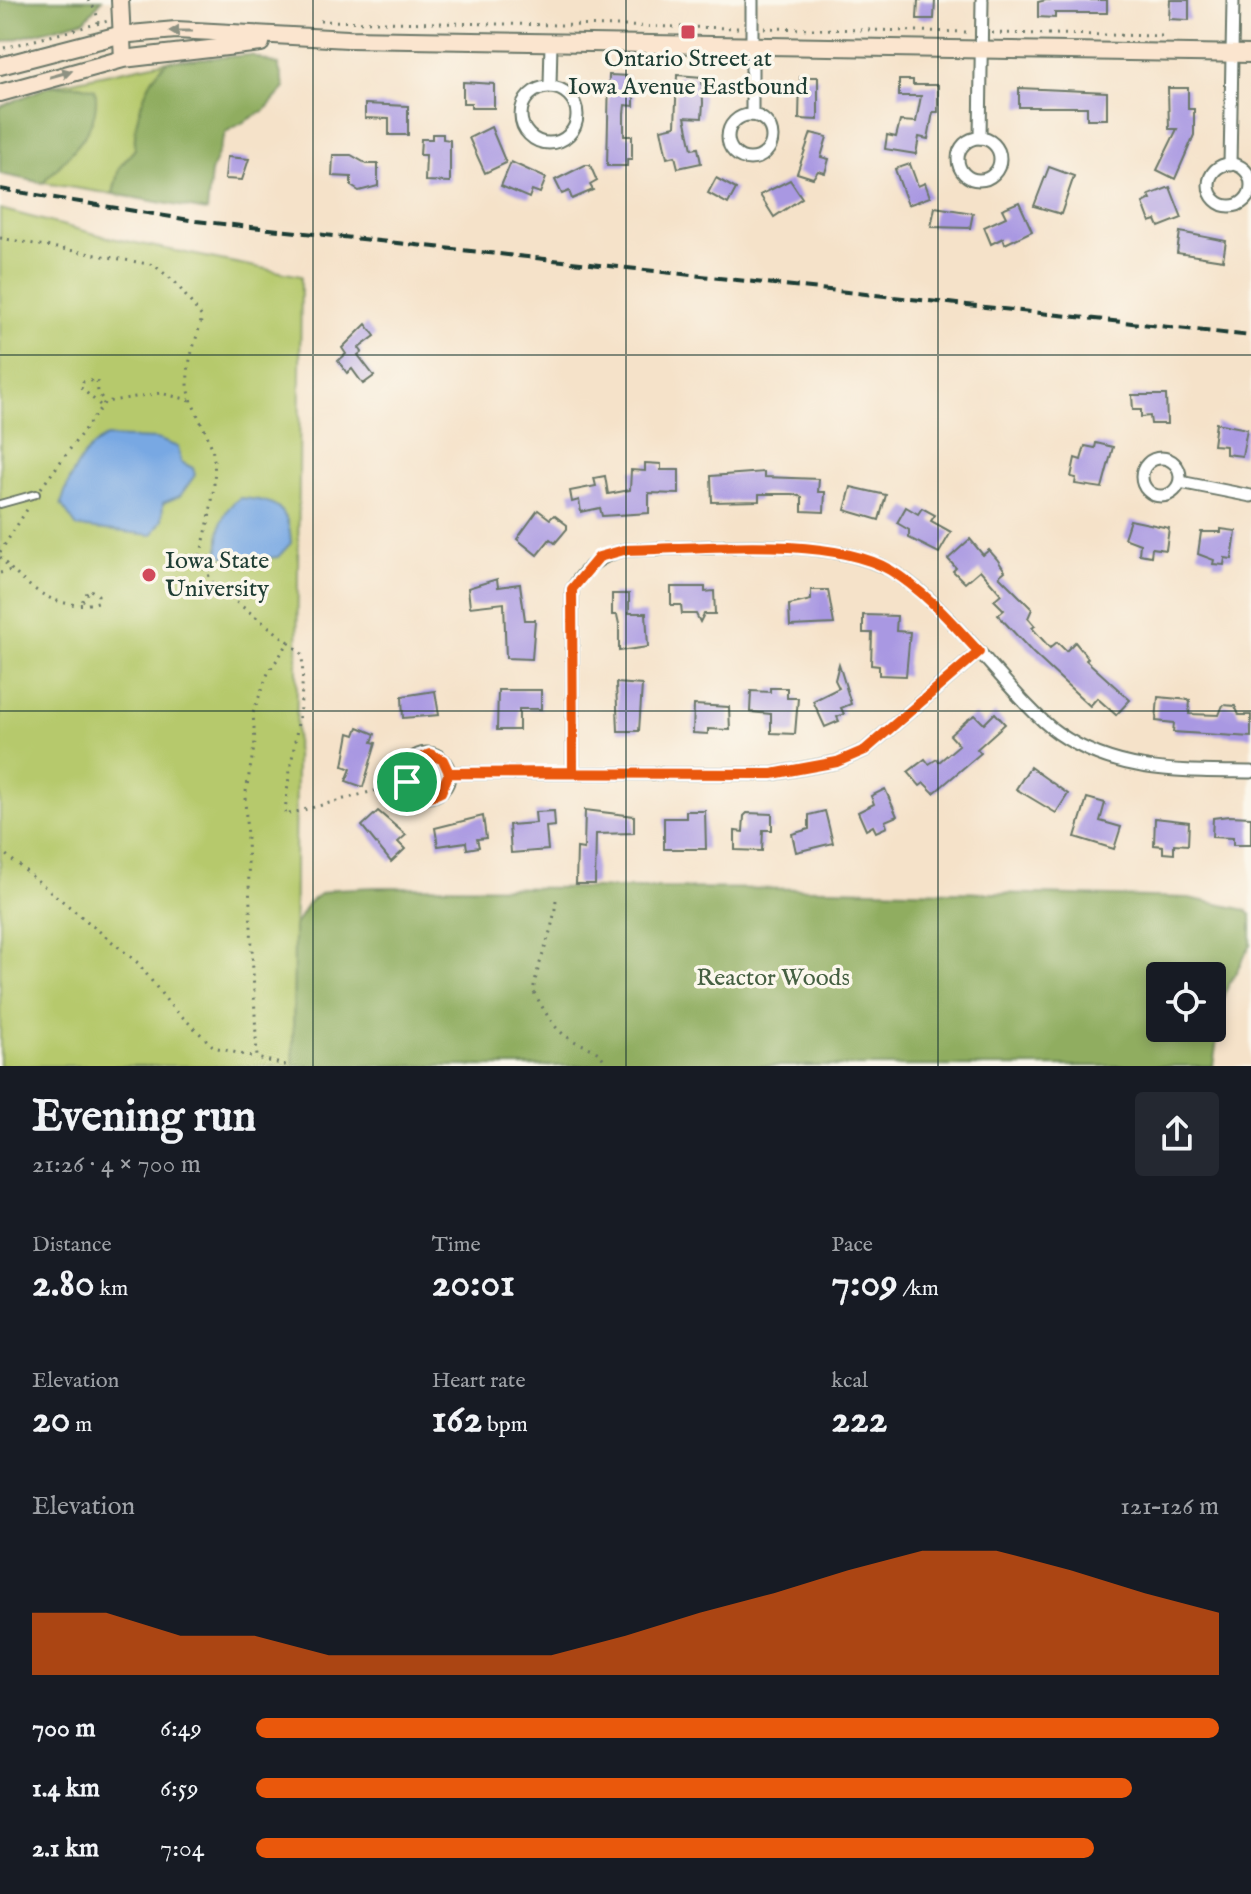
<!DOCTYPE html>
<meta charset="utf-8">
<style>
:root{--surface:#171b24;--page:#242831;--text:#f1f3f6;--muted:#9ea1a6;--accent:#ea580c}
body{margin:0;font-family:"IM FELL English",serif;background:var(--page);color:var(--text);height:100vh;display:flex;flex-direction:column;font-size:30px;white-space:nowrap}
*{box-sizing:border-box;margin:0}
p{font-size:26px;color:var(--muted)}
.icon{flex:none;width:44px;height:44px;fill:none;stroke:currentColor;stroke-width:2;stroke-linecap:round;stroke-linejoin:round}
.map{position:relative;height:1066px;overflow:hidden}
.drawer{display:flex;flex-direction:column;background:var(--surface);flex:1}
.drawer>*{flex:none}
.buttons{position:absolute;left:1146px;top:962px;display:grid;gap:16px}
.buttons a{display:grid;place-items:center;width:80px;height:80px;border-radius:8px;background:var(--surface);box-shadow:0 4px 12px #0003;font-size:40px}
.pin{position:absolute;display:grid;place-items:center;width:68px;height:68px;color:#fff;margin:-34px;border:4px solid #fff;border-radius:50%;box-shadow:0 2px 8px #0007}
.round{display:grid;place-items:center;flex:none;width:84px;height:84px;border-radius:8px;background:var(--page)}
.overview{display:flex;align-items:center;justify-content:space-between;height:136px;padding:0 32px}
h1{font-size:44px;font-weight:800;line-height:60px}
.stats{display:grid;grid-template-columns:repeat(3,1fr);gap:12px;height:136px;padding:8px 32px}
.stats div{display:grid;align-content:center}
.stats b{font-size:40px;font-weight:800}
.stats small{font-size:22px;font-weight:400}
.stats p{font-size:22px}
.chart{height:224px;padding:16px 32px}
.chart p{display:flex;justify-content:space-between}
.chart svg{width:100%;height:144px;margin-top:8px;fill:var(--accent);opacity:.7}
ul{padding:0 32px;list-style:none;font-size:26px}
li{display:grid;grid-template-columns:128px 96px 1fr;align-items:center;height:60px}
li i{height:20px;border-radius:10px;background:var(--accent)}
.map>svg:first-child{display:block}
.green{fill:#b6c96c;stroke:#6a8350;stroke-width:2}
.forest{fill:#90ad60;stroke:#58754a;stroke-width:2;fill-rule:evenodd}
.water{fill:#78a8e3;stroke:#4c728c;stroke-width:2}
.building{fill:#a998e2}
.lines{fill:none;stroke-linecap:round;stroke-linejoin:round}
.lane-casing{stroke:#6a7768;stroke-width:10}
.street-casing{stroke:#6a7768;stroke-width:15}
.secondary-casing{stroke:#6a7768;stroke-width:20}
.path{stroke:#6a7768;stroke-width:3;stroke-dasharray:2 6;stroke-linecap:butt}
.lane{stroke:#fff;stroke-width:6}
.street{stroke:#fff;stroke-width:11}
.secondary{stroke:#fbe5cf;stroke-width:16}
.rail{stroke:#1f3d34;stroke-width:4;stroke-dasharray:12 6;stroke-linecap:butt}
.oneway{fill:#8d9182}
.route-casing{stroke:#fff;stroke-width:16}
.route{stroke:#ea580c;stroke-width:10}
.grid{fill:none;stroke:#1f3d34;stroke-width:2;stroke-opacity:0.55}
.poi-dot{fill:#d1495b;stroke:#fbf7ec;stroke-width:3}
.labels{text-anchor:middle;dominant-baseline:central;stroke-width:7;stroke-linejoin:round;paint-order:stroke}
.poi-label{font-size:24px;fill:#1f3d34;stroke:#fbf7ec}
.park-label{font-size:24px;fill:#456042;stroke:#fbf7ec}
</style>
<div class="map">
<svg width="1251" height="1066" viewBox="0 0 1251 1066">
<rect width="100%" height="100%" fill="#fbf7ec"/>
<filter id="ink" filterUnits="userSpaceOnUse"><feTurbulence type="fractalNoise" baseFrequency=".0125" numOctaves="2"/><feDisplacementMap in="SourceGraphic" scale="16" xChannelSelector="R" yChannelSelector="G"/><feConvolveMatrix kernelMatrix="1 2 1 2 8 2 1 2 1" color-interpolation-filters="sRGB"/></filter>
<filter id="wash" filterUnits="userSpaceOnUse"><feTurbulence type="fractalNoise" baseFrequency=".006" numOctaves="4" result="noise"/><feDisplacementMap in="SourceGraphic" scale="32" xChannelSelector="R" yChannelSelector="G"/><feGaussianBlur stdDeviation="1.8" result="paint"/><feColorMatrix in="noise" values="0 0 0 0 0 0 0 0 0 0 0 0 0 0 0 0 0 1.4 0 .05"/><feComposite in="paint" operator="in"/></filter>
<g filter="url(#wash)">
<rect width="100%" height="100%" fill="#f5e2c9"/>
<g class="green">
<path d="M168,61c-17,27 -36,55 -33,88l-16,19 -6,26 -70,-11 41,-45 -35,-52z"/>
<path d="M0,209l111,29 190,38 -8,790h-293z"/>
</g>
<g class="forest">
<path d="M0,0h102l-17,20 -85,23z"/>
<path d="M251,55l27,10 7,23 -20,22 -39,22 -15,40 -4,39 -94,-17 6,-26 16,-19c-2,-28 10,-69 33,-88z"/>
<path d="M79,85l16,4c8,39 -28,68 -52,94l-43,-9v-67l49,-21z"/>
<path d="M375,887l456,2 358,9 57,12 5,5v29l-27,50 -11,72h-920l1,-139 14,-24 12,-9 15,-5zM1160,976h52v52h-52z"/>
</g>
<g class="water">
<path d="M106,437l51,2 21,8 3,15 12,6 2,7 -15,21 -17,7 -1,17 -10,15 -75,-8 -16,-23c8,-26 20,-54 45,-67z"/>
<path d="M240,498c35,2 49,8 51,45l-13,14 -44,4 -15,-7c-1,-22 1,-44 21,-56z"/>
</g>
<g id="blocks">
<g class="building">
<path d="M918,0h17l-1,19h-17z"/>
<path d="M1046,0h61v13h-52v5l-17,-1v-15z"/>
<path d="M1170,0h19v20l-20,-1z"/>
<path d="M609,75l20,1v7h5v23l-9,-1 -1,9v22h8v23h-5v7h-20z"/>
<path d="M677,75l25,2 1,26 -1,15 -17,-1 7,32 6,-1 3,15 -23,5 -3,-12 -8,2 -6,-29 14,-3z"/>
<path d="M800,77h18v43l-19,-1z"/>
<path d="M899,80h14v5h25v27h-5l-5,27 -9,-2 -3,17 -31,-5 2,-14 9,2 4,-16 16,1 5,-26h-22z"/>
<path d="M463,82l31,2v24h-23v-5h-8z"/>
<path d="M1019,88l88,4v27h-20v-12h-68z"/>
<path d="M1168,88h20v21h6v26l-19,44 -18,-9 20,-41h-8z"/>
<path d="M365,104l43,2v29h-19v-16l-24,-1z"/>
<path d="M491,127l15,36 -21,10 -16,-35z"/>
<path d="M811,133l16,4 -6,20 8,2 -4,14 -7,-2 -5,7 -16,-5z"/>
<path d="M432,134h11v5l7,1v42l-25,-1 1,-26h-6l1,-16h11z"/>
<path d="M333,155h18l16,9h11v22l-19,5 -8,-5v-9l-19,-1z"/>
<path d="M227,157l22,2 -7,21 -17,-1z"/>
<path d="M511,162l35,16 -6,15 -8,-3 -3,8 -28,-12z"/>
<path d="M910,164l8,22 7,-3 5,14 -22,8 -13,-36z"/>
<path d="M585,165h5l7,16 -7,4 3,5 -21,9 -3,-8 -7,3 -7,-14z"/>
<path d="M1049,167l25,9 -13,38 -27,-8z"/>
<path d="M716,178l20,11 -8,15 -20,-11z"/>
<path d="M790,180l12,18 -28,19 -14,-22z"/>
<path d="M1170,187l12,31 -23,9 -3,-7 -6,2 -7,-19 8,-4 -2,-4z"/>
<path d="M1019,202l13,29 -27,13 -2,-6 -12,6 -7,-17 22,-10 -4,-8z"/>
<path d="M935,207l38,6 -3,15 -39,-1z"/>
<path d="M1180,232l46,9 -3,19 -46,-7z"/>
<path d="M366,324l9,12 -16,12 3,4 -4,3 16,21 -11,8 -11,-15 -5,4 -9,-12 8,-7 -4,-6z"/>
<path d="M1132,395h34l1,29h-16l-1,-8 -9,1v-7h-8z"/>
<path d="M1216,423l31,6 -5,27 -16,-2v-8l-13,-1z"/>
<path d="M1096,443l17,4 -11,41 -27,-4 1,-6 -5,-1 4,-19 6,2 4,-14 10,2z"/>
<path d="M645,463l16,1v6h18v24l-30,-1v20l-47,3 -2,-8 -19,4 -2,-12 -7,2 -2,-11 26,-5 -2,-8 11,-2 3,18 22,-4 1,-20 14,1z"/>
<path d="M764,472v5l55,2 -1,13h7l-1,20 -22,-1v-14l-9,-3h-34v7l-47,1 -1,-26z"/>
<path d="M851,487l35,8 -7,25 -34,-10z"/>
<path d="M906,507l12,7 4,-6 13,7 -4,6 20,11 -12,21 -30,-15v-8l-12,-7z"/>
<path d="M538,510l12,9 4,-4 13,10v4l-12,14 -5,-4 -13,16 -20,-16z"/>
<path d="M1130,520l39,8 -3,22 -14,-2 -1,8 -12,-2 1,-10 -16,-6z"/>
<path d="M1221,529l15,2 -4,28 -7,-1 -1,7 -11,-1 1,-4 -16,-6 3,-22h20z"/>
<path d="M970,539l13,16 6,-5 8,9 8,12 -6,5 33,33 -4,9 7,8 -3,2 18,20 7,-6 9,9 9,-9 13,16 -2,2 44,40 -14,15 -19,-17 -7,8 -57,-53 -35,-38 6,-5 -10,-10 7,-6 -21,-24 -15,13 -12,-12 3,-3 -8,-9z"/>
<path d="M497,579l1,8 22,-3 5,36h10l-3,39 -26,-1 -2,-55 -34,4 -2,-19z"/>
<path d="M671,587h34v5l9,-1 1,23h-11l-4,8 -4,-8h-14l-1,-9h-10z"/>
<path d="M811,590h17l6,34 -44,2 -1,-21 22,-5z"/>
<path d="M612,594h17v19h17l2,34 -29,4v-27l-2,-9h-5z"/>
<path d="M863,615l34,1 -1,15 14,1 -4,44 -27,-1v-9l-8,-1 1,-32h-9z"/>
<path d="M839,664l12,40 -10,4 3,6 -7,3 2,4 -14,6 -12,-26 26,-13 -4,-8z"/>
<path d="M616,683l26,2 -3,46h-21z"/>
<path d="M770,688h17v10h11l-3,36 -24,-1v-19l-21,-2 1,-21 19,1z"/>
<path d="M498,690h43v19h-22v21h-22z"/>
<path d="M435,691l4,24 -36,3 -1,-22z"/>
<path d="M1158,697l32,3 -1,14 30,1 4,-10 12,1 4,9h12v22l-78,-5 1,-9 -18,-2z"/>
<path d="M694,705l35,2 1,23 -22,-1v5l-15,-1z"/>
<path d="M995,713l10,11 -28,25 4,4 -47,40 -10,-10 -4,3 -12,-14 17,-13 4,5 8,-5 2,3 20,-17 -9,-10 17,-15 8,-5 9,9z"/>
<path d="M358,727l17,7 -3,8 4,1 -13,44 -17,-6 5,-12 -8,-3 6,-33 6,2z"/>
<path d="M1030,767l38,27 -12,19 -40,-24z"/>
<path d="M885,789l12,27 -12,5 2,6 -11,5 -3,-6 -7,4 -8,-18 16,-8 -3,-8z"/>
<path d="M1087,798l18,5 -5,18 21,6 -7,22 -39,-12z"/>
<path d="M585,810l49,6v17l-38,1 -1,50h-19l1,-36 7,1z"/>
<path d="M378,811l28,24 -8,7 7,7 -14,13 -29,-36z"/>
<path d="M554,811l1,15 -9,1 2,23 -37,3 -2,-28 27,-2 -1,-11z"/>
<path d="M686,811h19l1,38h-42v-31h22z"/>
<path d="M825,811l8,32 -37,9 -4,-18 17,-5v-14z"/>
<path d="M747,813l25,1v16h-9l-1,21 -27,-1v-19l8,1 1,-16z"/>
<path d="M483,816l3,22 -9,1 2,8 -12,2 -1,-7 -28,4 -3,-18z"/>
<path d="M1229,816l22,1v28h-18v-7l-21,-1 1,-19z"/>
<path d="M1155,818l34,4 -1,23 -14,-1v10l-11,-1v-7l-9,-1z"/>
</g>
</g>
</g>
<g filter="url(#ink)">
<use href="#blocks" fill-opacity="0" stroke="#6a7768" stroke-width="2"/>
<g class="lines">
<g class="lane-casing">
<path id="lane" d="M0,504l36,-10"/>
</g>
<g class="street-casing">
<g id="street">
<path d="M550,86l1,-43"/>
<circle cx="549" cy="115" r="28"/>
<path d="M752,115v-115"/>
<circle cx="750" cy="137" r="22"/>
<circle cx="979" cy="159" r="21"/>
<path d="M980,138l2,-138"/>
<circle cx="1230" cy="185" r="21"/>
<path d="M1230,165l3,-165"/>
<circle cx="1161" cy="477" r="19"/>
<path d="M1180,482l71,14"/>
<circle cx="427" cy="775" r="22"/>
<path d="M573,772l-1,-183c15,-23 26,-32 52,-39 75,-1 199,-16 264,19 34,18 60,50 86,77 23,25 58,69 84,87 59,41 125,38 193,39"/>
<path d="M449,773l323,1 65,-12 28,-12 114,-98"/>
</g>
</g>
<g class="secondary-casing">
<g id="secondary">
<path d="M120,0l3,59"/>
<path d="M0,66l119,-31 57,-5 172,9 903,15"/>
<path d="M0,93l123,-34 138,-16"/>
</g>
</g>
<g class="path">
<path d="M88,0l8,11 2,12"/>
<path d="M320,21l420,7"/>
<path d="M764,28l204,4"/>
<path d="M992,33l172,3"/>
<path d="M4,48l104,-27"/>
<path d="M0,238l154,27 21,17 27,35c-5,23 -16,44 -14,67 2,23 18,43 24,65 8,29 -5,81 -13,111l16,26 74,56 -21,31 -15,40 2,29 -10,55 12,261 32,8"/>
<path d="M100,405l-20,-18 3,-5 14,-2 1,13 7,9"/>
<path d="M41,488l64,-86 55,-9 30,7"/>
<path d="M0,552l30,-47"/>
<path d="M0,557c26,30 58,56 98,45v-7l-9,-6 -7,13"/>
<path d="M0,573l11,-3"/>
<path d="M289,642l13,12c4,55 -14,106 -17,161l122,-33"/>
<path d="M0,850l138,113 32,42 44,42 42,11"/>
<path d="M556,900c-3,35 -17,57 -23,91 9,14 16,31 29,42 19,16 33,9 46,33"/>
</g>
<use href="#lane" class="lane"/>
<use href="#street" class="street"/>
<use href="#secondary" class="secondary"/>
<path class="rail" d="M0,189l196,32 1055,115"/>
</g>
<defs><path id="oneway-solid" d="M-6-.8H1V-3.2L6.5 0L1 3.2V.8H-6Z" transform="scale(2)"/></defs>
<g class="oneway">
<use href="#oneway-solid" transform="translate(181 31) rotate(-180)"/>
<use href="#oneway-solid" transform="translate(61 74) rotate(-16)"/>
</g>
</g>
<g class="lines" filter="url(#ink)">
<g class="route-casing">
<path id="route" d="M407,782c7,14 20,18 34,10l8,-19 124,-1 -1,-183 27,-32 25,-7c73,-1 203,-16 266,20 35,21 62,53 89,82l-114,98 -28,12 -65,12 -323,-1 -6,-13 -13,-6 -20,8 -3,20"/>
</g>
<use href="#route" class="route"/>
</g>
<path class="grid" d="M313,0v1066M626,0v1066M938,0v1066M0,355h1251M0,711h1251"/>
<g class="poi-dot">
<rect x="680" y="24" width="16" height="16" rx="4"/>
<circle cx="149" cy="575" r="8"/>
</g>
<g class="labels">
<g class="poi-label">
<text x="688" y="59">Ontario Street at<tspan x="688" dy="28">Iowa Avenue Eastbound</tspan></text>
<text x="165" y="561" text-anchor="start">Iowa State<tspan x="165" dy="28">University</tspan></text>
</g>
<g class="park-label">
<text x="773" y="978">Reactor Woods</text>
</g>
</g>
</svg>
<div class="buttons">
<a><svg class="icon" aria-label="locate" viewBox="0 0 24 24"><circle cx="12" cy="12" r="6"/><path d="M12 2v4M12 18v4M2 12h4M18 12h4"/></svg></a>
</div>
<div class="pin" style="left:407px;top:782px;background:#1e9e55"><svg class="icon" aria-label="arrive" viewBox="0 0 24 24"><path d="M6 21V4h12l-3 4 3 4H6"/></svg></div>
</div>
<section class="drawer">
<div class="overview"><div><h1>Evening run</h1><p>21:26 · 4 × 700 m</p></div><a class="round"><svg class="icon" aria-label="share" viewBox="0 0 24 24"><path d="M12 15V3M7 8l5-5 5 5M5 13v7h14v-7"/></svg></a></div>
<div class="stats">
<div><p>Distance</p><b>2.80<small> km</small></b></div>
<div><p>Time</p><b>20:01</b></div>
<div><p>Pace</p><b>7:09<small> /km</small></b></div>
</div>
<div class="stats">
<div><p>Elevation</p><b>20<small> m</small></b></div>
<div><p>Heart rate</p><b>162<small> bpm</small></b></div>
<div><p>kcal</p><b>222</b></div>
</div>
<div class="chart"><p><span>Elevation</span>121–126 m</p>
<svg viewBox="0 0 160 44" preserveAspectRatio="none"><path d="M0 44V25L10 25L20 32L30 32L40 38L50 38L60 38L70 38L80 32L90 25L100 19L110 12L120 6L130 6L140 12L150 19L160 25V44z"/></svg>
</div>
<ul>
<li><b>700 m</b>6:49<i style="width:100%"></i></li>
<li><b>1.4 km</b>6:59<i style="width:91%"></i></li>
<li><b>2.1 km</b>7:04<i style="width:87%"></i></li>
</ul>
</section>
